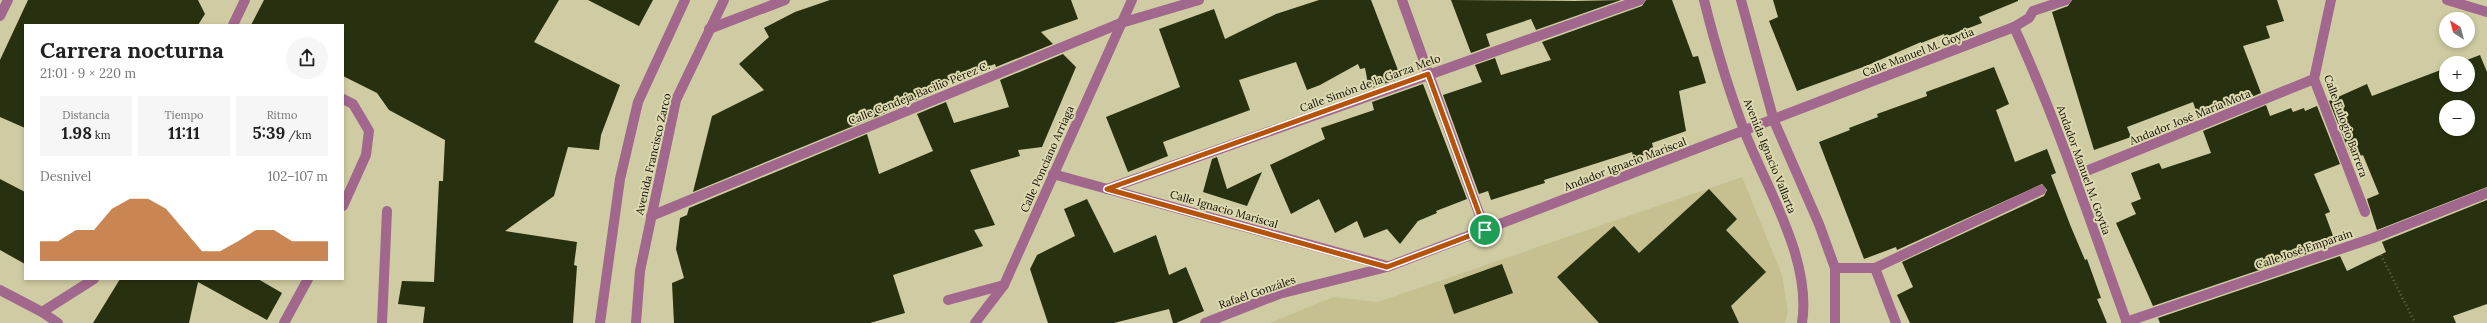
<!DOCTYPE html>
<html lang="es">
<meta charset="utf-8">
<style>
:root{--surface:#fff;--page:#f6f6f6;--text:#222;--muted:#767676;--accent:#b45309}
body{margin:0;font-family:Lora,serif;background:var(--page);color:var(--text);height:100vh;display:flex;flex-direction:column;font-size:15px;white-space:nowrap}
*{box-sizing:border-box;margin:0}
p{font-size:13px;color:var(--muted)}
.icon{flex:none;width:22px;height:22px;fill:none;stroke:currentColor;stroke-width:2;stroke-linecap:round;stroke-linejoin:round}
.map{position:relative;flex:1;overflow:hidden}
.drawer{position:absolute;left:24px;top:24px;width:320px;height:256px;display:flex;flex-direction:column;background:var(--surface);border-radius:0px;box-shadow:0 2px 6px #0003}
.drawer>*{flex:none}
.needle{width:26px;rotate:324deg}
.controls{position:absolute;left:2439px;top:12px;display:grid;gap:8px}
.controls a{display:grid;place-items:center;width:36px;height:36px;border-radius:50%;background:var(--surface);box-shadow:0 2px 6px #0003;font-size:20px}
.pin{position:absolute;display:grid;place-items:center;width:34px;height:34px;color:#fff;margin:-17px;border:2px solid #fff;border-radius:50%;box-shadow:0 1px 4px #0007}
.round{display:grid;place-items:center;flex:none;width:42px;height:42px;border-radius:21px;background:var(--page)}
.summary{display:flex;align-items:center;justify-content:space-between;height:68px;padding:0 16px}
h1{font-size:22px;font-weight:800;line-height:30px}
.stats{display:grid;grid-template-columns:repeat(3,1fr);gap:6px;height:68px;padding:4px 16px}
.stats div{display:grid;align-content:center;border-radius:0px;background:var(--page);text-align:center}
.stats b{font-size:17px;font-weight:800}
.stats small{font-size:11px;font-weight:400}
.stats p{font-size:11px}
.chart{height:112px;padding:8px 16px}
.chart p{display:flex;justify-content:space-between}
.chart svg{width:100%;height:72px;margin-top:4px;fill:var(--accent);opacity:.7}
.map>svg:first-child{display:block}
.built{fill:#c6c091}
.building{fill:#28310f;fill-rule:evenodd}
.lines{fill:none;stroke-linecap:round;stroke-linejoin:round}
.path{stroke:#6a674e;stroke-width:2.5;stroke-dasharray:1 3;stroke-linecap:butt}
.service{stroke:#a2678c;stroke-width:10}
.minor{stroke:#a2678c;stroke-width:10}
.tertiary{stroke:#a2678c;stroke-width:10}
.route-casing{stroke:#fff;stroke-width:8}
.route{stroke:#b45309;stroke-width:5}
.labels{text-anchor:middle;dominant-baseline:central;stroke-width:4;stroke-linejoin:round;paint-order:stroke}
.street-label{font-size:11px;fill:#0e0c01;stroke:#dcd8af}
</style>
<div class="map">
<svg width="2487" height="323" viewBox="0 0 2487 323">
<rect width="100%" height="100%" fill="#cfcba2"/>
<path class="built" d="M1742,177l40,98 6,37 -3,11h-515l63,-26 45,5z"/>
<g class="building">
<path d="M28,0h170l7,14 -7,11h-173v103l-25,-11v-57z"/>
<path d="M264,0h295l-25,42 86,43 -19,50 -2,15 -31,-3 -14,49 -49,35 72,11 -3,23 3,1 -4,57h-150l2,-16 -27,-3 4,-23 32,1 5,-101h4l2,-41 -56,-30 -12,-17 -34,-17v-51h-92z"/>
<path d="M588,0h65l-14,26z"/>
<path d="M830,0h241l7,19 -37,13 12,12 -57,23 -1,-3 -56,20 2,6 -248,102 19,-76 52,-26 -25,-26 30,-27 -5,-9 31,-16z"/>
<path d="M1319,0h52l30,78 -32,11 -4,-21 -5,1 -2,-5 -38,21 -13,5 -11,-28 -57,18 11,30 -87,32 5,14 -40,16 -22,-55 74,-30 -21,-58 55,-20 11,30 51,-25z"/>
<path d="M1451,0l124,1 46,-1 -85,30 -5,-11 6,-2 -51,17 4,12 -19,7z"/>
<path d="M1646,0h26l21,57 5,-1 8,27 -27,8 7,40 -34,12 2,8 -20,8 -2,-7 -88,28 1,3 -54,17 -3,-9 -9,3 -36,-99 39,-13 -7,-17 20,-7 6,17 50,-15 -9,-18 100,-36z"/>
<path d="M1773,0h245v1l-39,16 3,6 -37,14 -1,-3 -23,9v-1l-55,24 -69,25 -28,-70 9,-4z"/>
<path d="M2072,0h205l7,21 -18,5 4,12 -27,8 18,47 -62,26 -6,-17 -66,25 4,10 -37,13 -42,-138 16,-6z"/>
<path d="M1063,54l13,13 -34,80 -24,3 2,6 -50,14 25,55 -21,5 9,16 -90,29 12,38 -35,10h-196l-2,-40 12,-5 -8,-29 4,-31 7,-3 2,-7 178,-74 12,40 54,-23 -16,-37 29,-12 8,21 55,-16 -9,-27z"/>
<path d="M2480,55l7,17v115l-110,43 -10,-31 12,-5 -16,-39 -11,4 -23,-58 38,-17 5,12 74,-28v17h22v-22h-9zM2446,107h22v22h-22z"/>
<path d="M1994,67l15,37 -13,6 19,52 32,-13 9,24 -5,2 20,52 14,33 2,-1 14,39 -4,1 10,24h-197l-13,-28 16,-8 -11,-25 142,-66 3,-6 -5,-6 -145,66 -1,-3 -32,12 -45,-117 31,-12 -1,-2 29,-11 -1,-3 50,-18 -1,-4z"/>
<path d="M1423,84l44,115 -31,12 1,2 -19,8 -18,23 -13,-15 -23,9 -7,-17 -22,12 -16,-34 -28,15 -21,-49 55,-26 -4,-11 53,-18 -2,-8z"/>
<path d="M2266,105l4,11 21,-8 2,4 11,-4 1,3 12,-5 23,58 -26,10 16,38 -5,2 11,30 -183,62 -37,-83 20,-9 -5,-11 10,-4 -10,-26 28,-10 3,6 49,-16 -8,-22z"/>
<path d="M1217,157l10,32 35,-17 -15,34 -44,-14 9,-33z"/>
<path d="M0,179l25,13v72l-25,-14z"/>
<path d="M1709,189l28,30 -11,11 40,42 -35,34 8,17h-140l-42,-46 57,-51 25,27z"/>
<path d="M1087,199l27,54 42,-18 13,40 17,-8 18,44 -28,12h-3l-4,-14 -55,14h-66l-18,-54 7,-14 38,-19 -11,-27z"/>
<path d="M2487,200v104l-34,12 3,7h-296l-2,-5 182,-62 7,15 39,-19 -4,-10z"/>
<path d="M1502,264l11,29 -59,21 -10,-29z"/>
<path d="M120,279h138l24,14 -15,27 -69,-38 -9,41h-96z"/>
</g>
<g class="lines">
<path class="path" d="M2381,255l34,68"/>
<g class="service">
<path d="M2314,79l51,133"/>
<path d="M1107,189l533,-189"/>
<path d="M1875,268l166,-78"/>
<path d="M42,312l16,11"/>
<path d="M382,323l5,-112"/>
</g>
<g class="minor">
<path d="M1402,0l83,230"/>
<path d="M1704,0c11,44 24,88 40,130 22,58 68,129 58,193"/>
<path d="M1741,0l33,121 45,103 16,44v55"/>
<path d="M2447,0l40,12"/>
<path d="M0,16l8,-16"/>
<path d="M233,25l12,-25"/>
<path d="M2014,27c44,96 77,197 113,296"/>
<path d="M709,29l76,-29"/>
<path d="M343,99l10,5 16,27 -3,24 -23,51"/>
<path d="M1053,174l334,92"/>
<path d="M2074,176l240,-97 17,-79"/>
<path d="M651,216l470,-193 78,-23"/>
<path d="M1835,268h40l21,55"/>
<path d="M0,290l42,22 52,-33"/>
<path d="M948,300l56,-15"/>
<path d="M2126,322l247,-84 114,-45"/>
<path d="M284,323l24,-44"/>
<path d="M975,323l29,-38 128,-285"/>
<path d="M1205,323l74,-29 108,-27 627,-240 15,-9 4,-7 33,-11"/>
</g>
<g class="tertiary">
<path d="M600,323l20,-144 18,-77 47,-102"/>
<path d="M636,323l4,-52 36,-171 48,-100"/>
</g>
</g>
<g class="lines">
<g class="route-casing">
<path id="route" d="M1428,74l57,156 -98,37 -280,-78z"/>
</g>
<use href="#route" class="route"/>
</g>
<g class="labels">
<g class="street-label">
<text transform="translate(1918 52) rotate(-21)">Calle Manuel M. Goytia</text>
<text transform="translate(1370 83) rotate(-20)">Calle Simón de la Garza Melo</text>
<text transform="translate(919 93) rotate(-22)">Calle Cendeja Bacilio Pérez C.</text>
<text transform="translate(2190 117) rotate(-22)">Andador José María Mota</text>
<text transform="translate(2346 126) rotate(70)">Calle Eulogio Barrera</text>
<text transform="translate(653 154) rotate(-77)">Avenida Francisco Zarco</text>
<text transform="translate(1770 156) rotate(68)">Avenida Ignacio Vallarta</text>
<text transform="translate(1047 159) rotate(-66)">Calle Ponciano Arriaga</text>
<text transform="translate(1625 164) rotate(-21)">Andador Ignacio Mariscal</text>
<text transform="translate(2084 170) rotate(70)">Andador Manuel M. Goytia</text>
<text transform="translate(1224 209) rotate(16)">Calle Ignacio Mariscal</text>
<text transform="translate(2304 249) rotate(-19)">Calle José Emparain</text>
<text transform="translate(1257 292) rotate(-19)">Rafaél Gonzáles</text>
</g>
</g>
</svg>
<div class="controls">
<a><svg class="needle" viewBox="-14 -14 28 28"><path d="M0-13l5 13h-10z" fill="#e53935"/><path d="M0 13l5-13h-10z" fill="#767676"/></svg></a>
<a>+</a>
<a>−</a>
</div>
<div class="pin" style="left:1485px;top:230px;background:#1e9e55"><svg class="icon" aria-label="arrive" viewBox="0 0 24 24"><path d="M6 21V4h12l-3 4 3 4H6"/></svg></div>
<section class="drawer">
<div class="summary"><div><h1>Carrera nocturna</h1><p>21:01 · 9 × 220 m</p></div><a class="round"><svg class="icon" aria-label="share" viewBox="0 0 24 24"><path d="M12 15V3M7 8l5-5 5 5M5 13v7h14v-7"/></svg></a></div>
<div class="stats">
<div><p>Distancia</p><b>1.98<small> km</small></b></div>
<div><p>Tiempo</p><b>11:11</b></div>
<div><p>Ritmo</p><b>5:39<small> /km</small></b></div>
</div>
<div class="chart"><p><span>Desnivel</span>102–107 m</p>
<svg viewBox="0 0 160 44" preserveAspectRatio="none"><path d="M0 44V32L10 32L20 25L30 25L40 12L50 6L60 6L70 12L80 25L90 38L100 38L110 32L120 25L130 25L140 32L150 32L160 32V44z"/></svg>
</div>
</section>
</div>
